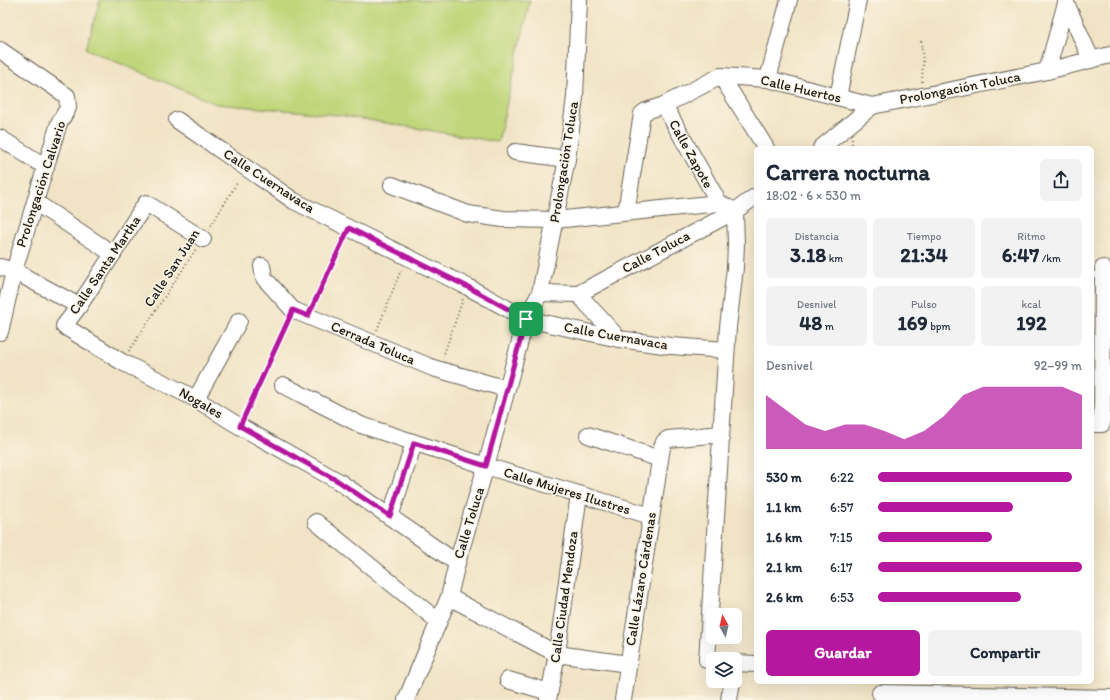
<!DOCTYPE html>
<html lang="es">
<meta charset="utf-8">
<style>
:root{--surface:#fff;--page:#f2f2f3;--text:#1f2937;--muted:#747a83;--accent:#b5179e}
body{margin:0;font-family:Itim,sans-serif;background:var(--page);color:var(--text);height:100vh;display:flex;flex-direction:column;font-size:15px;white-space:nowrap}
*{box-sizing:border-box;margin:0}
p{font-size:13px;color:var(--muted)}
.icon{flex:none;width:22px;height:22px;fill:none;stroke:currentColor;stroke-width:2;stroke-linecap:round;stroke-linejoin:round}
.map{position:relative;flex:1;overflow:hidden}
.side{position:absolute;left:754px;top:146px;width:340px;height:538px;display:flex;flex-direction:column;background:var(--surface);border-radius:6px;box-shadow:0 4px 16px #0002}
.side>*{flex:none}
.needle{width:26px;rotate:352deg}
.controls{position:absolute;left:706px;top:608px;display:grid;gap:8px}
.controls a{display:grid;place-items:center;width:36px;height:36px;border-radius:6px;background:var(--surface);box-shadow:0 4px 16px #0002;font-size:20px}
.pin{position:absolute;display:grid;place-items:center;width:34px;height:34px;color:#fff;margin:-17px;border-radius:8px;box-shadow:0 2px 6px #0006}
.round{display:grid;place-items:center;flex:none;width:42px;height:42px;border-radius:6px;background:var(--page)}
.summary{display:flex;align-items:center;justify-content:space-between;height:68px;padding:0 12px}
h1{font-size:22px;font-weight:800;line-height:30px}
.stats{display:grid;grid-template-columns:repeat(3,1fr);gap:6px;height:68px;padding:4px 12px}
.stats div{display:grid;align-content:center;border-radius:6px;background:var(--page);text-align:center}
.stats b{font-size:20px;font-weight:800}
.stats small{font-size:11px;font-weight:400}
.stats p{font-size:11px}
.chart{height:112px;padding:8px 12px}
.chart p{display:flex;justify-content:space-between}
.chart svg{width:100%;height:72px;margin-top:4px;fill:var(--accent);opacity:.7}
.primary-button{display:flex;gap:8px;margin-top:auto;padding:8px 12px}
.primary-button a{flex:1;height:46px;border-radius:6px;background:var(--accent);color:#fff;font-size:16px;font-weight:800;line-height:46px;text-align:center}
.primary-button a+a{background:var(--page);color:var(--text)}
ul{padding:0 12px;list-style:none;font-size:13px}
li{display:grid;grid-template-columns:64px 48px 1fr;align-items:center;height:30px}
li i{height:10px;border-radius:5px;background:var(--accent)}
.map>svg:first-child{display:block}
.green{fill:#c0d67a;stroke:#6e794b}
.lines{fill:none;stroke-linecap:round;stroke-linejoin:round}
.minor-casing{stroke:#676257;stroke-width:18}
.path{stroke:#676257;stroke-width:2;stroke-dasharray:1 3;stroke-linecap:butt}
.minor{stroke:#fff;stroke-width:16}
.route-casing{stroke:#fff;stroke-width:8}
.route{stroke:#b5179e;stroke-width:5}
.labels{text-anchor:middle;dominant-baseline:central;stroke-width:3;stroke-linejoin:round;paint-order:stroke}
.street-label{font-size:14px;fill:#1c1c1c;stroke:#fcf5e5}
</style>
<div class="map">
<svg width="1110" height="700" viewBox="0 0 1110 700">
<rect width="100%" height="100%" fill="#fcf5e5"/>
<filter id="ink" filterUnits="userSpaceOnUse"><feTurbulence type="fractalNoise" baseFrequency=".025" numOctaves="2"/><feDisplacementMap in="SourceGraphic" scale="8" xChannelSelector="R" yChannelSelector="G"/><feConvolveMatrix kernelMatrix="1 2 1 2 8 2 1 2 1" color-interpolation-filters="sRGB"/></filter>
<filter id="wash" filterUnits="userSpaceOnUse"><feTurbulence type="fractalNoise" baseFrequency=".012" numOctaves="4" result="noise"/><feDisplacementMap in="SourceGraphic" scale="16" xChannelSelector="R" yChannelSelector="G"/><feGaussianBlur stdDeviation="0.9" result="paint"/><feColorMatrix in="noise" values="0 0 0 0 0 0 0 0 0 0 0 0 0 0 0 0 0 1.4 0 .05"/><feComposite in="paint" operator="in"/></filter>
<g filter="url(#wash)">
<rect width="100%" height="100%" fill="#f1e3c5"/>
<path class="green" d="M100,0h430l-32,142 -160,-27 -122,-11 -130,-55z"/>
</g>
<g filter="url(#ink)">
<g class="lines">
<g class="minor-casing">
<g id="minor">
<path d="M1066,3l25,56"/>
<path d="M0,50l67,46 1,12 -9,15 -45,148 -14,61"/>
<path d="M1047,71l19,-68v-3"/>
<path d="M721,76l45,72"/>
<path d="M768,79l21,-79"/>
<path d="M838,97l20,-97"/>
<path d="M664,105l55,98"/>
<path d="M177,120l117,81 174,86 58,32 93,20 52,7 55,4"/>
<path d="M0,138l46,29"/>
<path d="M821,148l51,-42"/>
<path d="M515,152l52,7"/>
<path d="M392,185l76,29 35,5 52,1 164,-17 16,8"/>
<path d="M35,202l78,52"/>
<path d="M626,212l16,-98 4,-3 18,-6 57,-29 47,3 104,27 175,-35 63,-16"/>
<path d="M203,239l-57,-36 -67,103 -15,20 58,36 74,37 38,24 104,58 119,82"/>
<path d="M262,266l2,12 29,32 140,58 74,21"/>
<path d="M0,267l14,4 65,35"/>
<path d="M540,293l38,1 41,45"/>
<path d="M578,294l157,-83 21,-15"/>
<path d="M283,385l78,40 125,41 165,50"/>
<path d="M196,399l43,-78"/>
<path d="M1092,424h10l1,-156"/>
<path d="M588,435l72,24"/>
<path d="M390,517l24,-74"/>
<path d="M316,522l122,99"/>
<path d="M449,597l108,57 71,10"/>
<path d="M713,661l-6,-1 21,-333 7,-59 1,-24 -1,-33"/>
<path d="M735,663l21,1"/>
<path d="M508,680l41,12"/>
<path d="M880,693l230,5"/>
<path d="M406,700l43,-103 8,-34 29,-97 40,-147 14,-26 27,-134 8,-62 4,-97"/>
<path d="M548,700l9,-46 22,-160"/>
<path d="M623,700l39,-253 2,-5 4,-3 53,-5"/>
<path d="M729,700l3,-19"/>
</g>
</g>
<g class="path">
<path d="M921,41l2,20 -1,21"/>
<path d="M852,139v9"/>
<path d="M209,229l28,-46"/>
<path d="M314,304l30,-65"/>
<path d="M377,330l24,-60"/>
<path d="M129,351l67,-102"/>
<path d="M443,357l20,-58"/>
<path d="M245,414l42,-92"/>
</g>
<use href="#minor" class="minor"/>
</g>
</g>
<g class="lines" filter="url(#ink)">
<g class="route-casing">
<path id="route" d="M349,228l119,59 58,32 -40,147 -72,-23 -24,73 -52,-35 -98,-55 53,-116 15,6z"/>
</g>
<use href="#route" class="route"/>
</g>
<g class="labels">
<g class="street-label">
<text transform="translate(960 88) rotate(-11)">Prolongación Toluca</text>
<text transform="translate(801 89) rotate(13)">Calle Huertos</text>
<text transform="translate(691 154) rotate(61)">Calle Zapote</text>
<text transform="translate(564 162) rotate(-81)">Prolongación Toluca</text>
<text transform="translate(269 181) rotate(33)">Calle Cuernavaca</text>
<text transform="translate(41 184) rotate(-72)">Prolongación Calvario</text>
<text transform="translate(656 252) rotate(-28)">Calle Toluca</text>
<text transform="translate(105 265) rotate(-56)">Calle Santa Martha</text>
<text transform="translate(172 268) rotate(-57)">Calle San Juan</text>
<text transform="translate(616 336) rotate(10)">Calle Cuernavaca</text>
<text transform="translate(373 343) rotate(23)">Cerrada Toluca</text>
<text transform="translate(201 403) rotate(30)">Nogales</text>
<text transform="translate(567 491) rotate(17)">Calle Mujeres Ilustres</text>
<text transform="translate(469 523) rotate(-73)">Calle Toluca</text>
<text transform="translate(641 579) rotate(-81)">Calle Lázaro Cárdenas</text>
<text transform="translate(564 597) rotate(-82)">Calle Ciudad Mendoza</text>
</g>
</g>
</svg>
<div class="controls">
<a><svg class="needle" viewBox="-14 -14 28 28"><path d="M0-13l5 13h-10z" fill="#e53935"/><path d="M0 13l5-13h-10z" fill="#747a83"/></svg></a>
<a><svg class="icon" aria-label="layers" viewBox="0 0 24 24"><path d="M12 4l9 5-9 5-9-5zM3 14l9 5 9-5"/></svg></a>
</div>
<div class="pin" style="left:526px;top:319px;background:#1e9e55"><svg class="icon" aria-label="arrive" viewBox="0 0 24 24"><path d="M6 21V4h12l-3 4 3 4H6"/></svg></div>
<section class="side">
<div class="summary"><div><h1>Carrera nocturna</h1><p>18:02 · 6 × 530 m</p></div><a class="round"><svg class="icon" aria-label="share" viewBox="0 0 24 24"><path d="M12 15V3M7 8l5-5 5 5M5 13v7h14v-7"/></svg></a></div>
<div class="stats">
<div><p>Distancia</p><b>3.18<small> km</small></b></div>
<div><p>Tiempo</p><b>21:34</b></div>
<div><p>Ritmo</p><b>6:47<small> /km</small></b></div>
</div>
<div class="stats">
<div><p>Desnivel</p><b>48<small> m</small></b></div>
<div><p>Pulso</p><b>169<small> bpm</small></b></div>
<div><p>kcal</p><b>192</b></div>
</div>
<div class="chart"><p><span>Desnivel</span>92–99 m</p>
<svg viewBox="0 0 160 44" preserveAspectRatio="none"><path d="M0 44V11L10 20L20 29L30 33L40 29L50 29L60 33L70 38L80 33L90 24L100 11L110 6L120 6L130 6L140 6L150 6L160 11V44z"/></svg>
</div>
<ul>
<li><b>530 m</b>6:22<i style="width:95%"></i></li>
<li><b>1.1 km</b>6:57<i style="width:66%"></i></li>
<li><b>1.6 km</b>7:15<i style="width:56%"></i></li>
<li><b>2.1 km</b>6:17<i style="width:100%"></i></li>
<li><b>2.6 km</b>6:53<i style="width:70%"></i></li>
</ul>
<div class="primary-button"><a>Guardar</a><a>Compartir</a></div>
</section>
</div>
